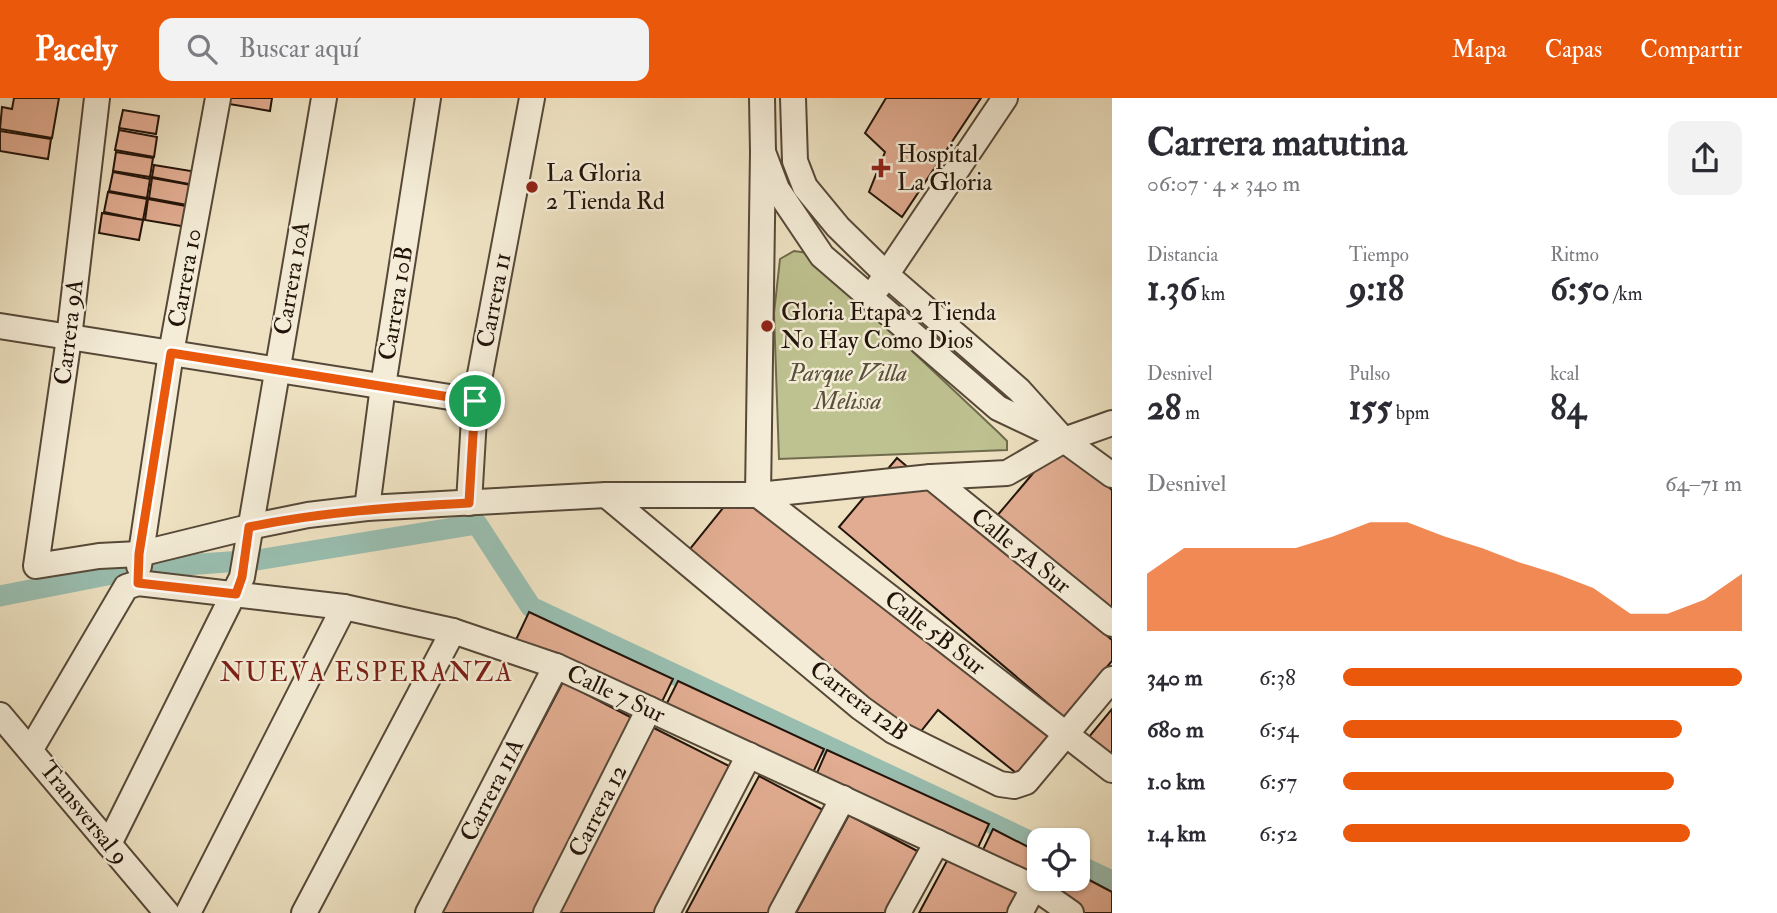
<!DOCTYPE html>
<html lang="es">
<meta charset="utf-8">
<style>
:root{--surface:#fff;--page:#f2f2f3;--text:#2b2b33;--muted:#7c7c81;--accent:#ea580c}
body{margin:0;font-family:"IM FELL Double Pica",serif;background:var(--page);color:var(--text);height:100vh;display:flex;flex-direction:column;font-size:26px;white-space:nowrap}
*{box-sizing:border-box;margin:0}
p{font-size:23px;color:var(--muted)}
.icon{flex:none;width:38px;height:38px;fill:none;stroke:currentColor;stroke-width:2;stroke-linecap:round;stroke-linejoin:round}
.map{position:relative;flex:1;overflow:hidden}
.details{display:flex;flex-direction:column;background:var(--surface);width:665px}
.details>*{flex:none}
.fabs{position:absolute;left:1027px;top:730px;display:grid;gap:14px}
.fabs a{display:grid;place-items:center;width:63px;height:63px;border-radius:14px;background:var(--surface);box-shadow:0 2px 5px #0004;font-size:35px}
.pin{position:absolute;display:grid;place-items:center;width:60px;height:60px;color:#fff;margin:-30px;border:4px solid #fff;border-radius:50%;box-shadow:0 2px 7px #0007}
.round{display:grid;place-items:center;flex:none;width:74px;height:74px;border-radius:14px;background:var(--page)}
.head{display:flex;align-items:center;justify-content:space-between;height:119px;padding:0 35px}
h1{font-size:38px;font-weight:700;line-height:52px}
.metrics{display:grid;grid-template-columns:repeat(3,1fr);gap:10px;height:119px;padding:7px 35px}
.metrics div{display:grid;align-content:center}
.metrics b{font-size:35px;font-weight:700}
.metrics small{font-size:19px;font-weight:400}
.metrics p{font-size:19px}
.chart{height:196px;padding:14px 35px}
.chart p{display:flex;justify-content:space-between}
.chart svg{width:100%;height:126px;margin-top:7px;fill:var(--accent);opacity:.7}
ul{padding:0 35px;list-style:none;font-size:23px}
li{display:grid;grid-template-columns:112px 84px 1fr;align-items:center;height:52px}
li i{height:18px;border-radius:9px;background:var(--accent)}
header{display:flex;align-items:center;gap:42px;box-sizing:border-box;height:98px;padding:0 35px;background:var(--accent);color:#fff}
header strong{font-size:33px}
nav{display:flex;gap:38px;margin-inline-start:auto;font-size:24px}
.search{width:490px;height:63px;background:var(--page);display:flex;align-items:center;gap:18px;box-sizing:border-box;padding:0 24px;border-radius:14px;color:var(--muted);font-size:26px}
main{display:flex;flex:1;min-height:0}
.map>svg:first-child{display:block}
.green{fill:#bec290;stroke:#706b4d;stroke-width:2}
.lines{fill:none;stroke-linecap:round;stroke-linejoin:round}
.canal{stroke:#99beb0;stroke-width:21}
.building{fill:#e1ac91;stroke:#23140a;stroke-width:2}
.minor-casing{stroke:#564838;stroke-width:28}
.minor{stroke:#f4ecd7;stroke-width:24}
.route-casing{stroke:#fff;stroke-width:14}
.route{stroke:#ea580c;stroke-width:9}
.poi-dot{fill:#8f2418;stroke:#f4ecd7;stroke-width:2.5}
.labels{text-anchor:middle;dominant-baseline:central;stroke-width:5;stroke-linejoin:round;paint-order:stroke}
.poi-label{font-size:24px;fill:#23140a;stroke:#f4ecd7;text-anchor:start}
.street-label{font-size:24px;fill:#23140a;stroke:#f4ecd7}
.park-label{font-size:24px;font-style:italic;fill:#595139;stroke:#f4ecd7}
.neighbourhood-label{font-size:26px;letter-spacing:2px;fill:#7a1f14;stroke:#f4ecd7}
</style>
<header>
<strong>Pacely</strong>
<div class="search"><svg class="icon" aria-label="search" viewBox="0 0 24 24"><circle cx="10" cy="10" r="6"/><path d="M15 15l6 6"/></svg>Buscar aquí</div>
<nav><a>Mapa</a><a>Capas</a><a>Compartir</a></nav>
</header>
<main>
<div class="map">
<svg width="1112" height="815" viewBox="0 0 1112 815">
<rect width="100%" height="100%" fill="#eee2c2"/>
<filter id="stains"><feTurbulence type="fractalNoise" baseFrequency=".00286" numOctaves="4"/><feColorMatrix values="0 0 0 0 .2 0 0 0 0 .09 0 0 0 0 .02 0 0 0 .5 -.17"/></filter>
<radialGradient id="worn" r=".72"><stop offset=".6" stop-color="#630" stop-opacity="0"/><stop offset="1" stop-color="#630" stop-opacity=".3"/></radialGradient>
<path class="green" d="M794,153l14,2 191,180 8,8v9l-228,9 -5,-146 6,-54z"/>
<g class="lines">
<g class="canal">
<path d="M0,498l143,-28 114,-8 220,-36 54,83 509,239"/>
<path d="M1078,767l34,16"/>
</g>
</g>
<g class="building">
<path d="M14,0h45l-7,40 -52,-9 2,-22 10,2z"/>
<path d="M230,0h42l-2,13 -41,-7z"/>
<path d="M886,0h95l-79,119 -33,-25 16,-40 -20,-19z"/>
<path d="M123,12l36,6 -3,18 -37,-6z"/>
<path d="M119,32l38,7 -3,20 -39,-7z"/>
<path d="M0,33l51,8 -3,20 -48,-8z"/>
<path d="M116,54l37,6 -3,19 -37,-6z"/>
<path d="M154,67l43,7 -3,13 -42,-8z"/>
<path d="M113,74l37,7 -3,19 -38,-7z"/>
<path d="M152,80l39,7 -4,20 -38,-7z"/>
<path d="M108,94l39,7 -4,21 -39,-8z"/>
<path d="M148,101l43,8 -4,20 -42,-7z"/>
<path d="M102,115l41,7 -4,20 -40,-7z"/>
<path d="M1057,347l55,45v125l-116,-98z"/>
<path d="M897,360l215,182v21l-48,56 -225,-190z"/>
<path d="M740,389l312,252 -31,38 -83,-67 -24,30 -229,-185z"/>
<path d="M529,514l144,67 -15,31 -144,-66z"/>
<path d="M678,583l146,68 -14,30 -147,-68z"/>
<path d="M563,584l75,39 -101,192h-95z"/>
<path d="M1112,611v48l-24,-19z"/>
<path d="M652,629l79,40 -74,146h-98z"/>
<path d="M827,652l162,74 -15,32 -161,-74z"/>
<path d="M759,678l66,35 -54,102h-85z"/>
<path d="M849,717l74,39 -31,59h-96z"/>
<path d="M993,731l47,24v25h15l-7,16 -69,-36z"/>
<path d="M949,759l75,39 -9,17h-96z"/>
<path d="M1078,776l34,18v21h-38l-21,-21 6,-14h19z"/>
</g>
<g class="lines">
<g class="minor-casing">
<g id="minor">
<path d="M97,0l-28,240 -33,228 63,-10 40,-2 110,-27 59,-12 59,-7 239,-13h152l173,-18 76,-4 57,-33 48,-17"/>
<path d="M762,0l1,54 14,37 45,67 176,152 55,26"/>
<path d="M793,0l2,63 10,26 33,40 50,49 131,114 45,50 48,35"/>
<path d="M763,54l-5,343 354,275"/>
<path d="M878,189l127,-189"/>
<path d="M0,228l475,75"/>
<path d="M931,379l181,147"/>
<path d="M606,397l255,213 32,23 107,53 14,2 12,-4 86,-103"/>
<path d="M469,405l6,-102 57,-303"/>
<path d="M367,410l16,-122 45,-288"/>
<path d="M139,468l32,-213 47,-255"/>
<path d="M0,617l167,198"/>
<path d="M31,651l95,-162 12,-4 206,24 109,24 103,35 478,221 37,26"/>
<path d="M109,746l133,-267 82,-479"/>
<path d="M188,815l156,-306"/>
<path d="M304,815l149,-282"/>
<path d="M428,815l128,-247"/>
<path d="M546,815l103,-204"/>
<path d="M667,815l82,-158"/>
<path d="M781,815l62,-115"/>
<path d="M898,815l39,-71"/>
<path d="M1020,815l14,-26"/>
</g>
</g>
<use href="#minor" class="minor"/>
</g>
<g class="lines">
<g class="route-casing">
<path id="route" d="M171,255l304,48 -6,102c-74,4 -147,9 -220,24l-7,50 -6,17 -98,-11 1,-29z"/>
</g>
<use href="#route" class="route"/>
</g>
<g class="poi-dot">
<path d="M877.5 59.5h7v7h7v7h-7v7h-7v-7h-7v-7h7z"/>
<circle cx="532" cy="89" r="7"/>
<circle cx="767" cy="228" r="7"/>
</g>
<g class="labels">
<g class="poi-label">
<text x="897" y="56">Hospital<tspan x="897" dy="28">La Gloria</tspan></text>
<text x="546" y="75">La Gloria<tspan x="546" dy="28">2 Tienda Rd</tspan></text>
<text x="781" y="214">Gloria Etapa 2 Tienda<tspan x="781" dy="28">No Hay Como Dios</tspan></text>
</g>
<g class="street-label">
<text transform="translate(185 180) rotate(-80)">Carrera 10</text>
<text transform="translate(292 180) rotate(-80)">Carrera 10A</text>
<text transform="translate(494 202) rotate(-79)">Carrera 11</text>
<text transform="translate(396 205) rotate(-81)">Carrera 10B</text>
<text transform="translate(69 234) rotate(-83)">Carrera 9A</text>
<text transform="translate(1021 453) rotate(39)">Calle 5A Sur</text>
<text transform="translate(935 535) rotate(38)">Calle 5B Sur</text>
<text transform="translate(616 596) rotate(25)">Calle 7 Sur</text>
<text transform="translate(859 603) rotate(37)">Carrera 12B</text>
<text transform="translate(492 692) rotate(-63)">Carrera 11A</text>
<text transform="translate(598 713) rotate(-63)">Carrera 12</text>
<text transform="translate(84 715) rotate(51)">Transversal 9</text>
</g>
<g class="park-label">
<text x="848" y="275">Parque Villa<tspan x="848" dy="28">Melissa</tspan></text>
</g>
<g class="neighbourhood-label">
<text x="367" y="575">NUEVA ESPERANZA</text>
</g>
</g>
<rect width="100%" height="100%" filter="url(#stains)"/>
<rect width="100%" height="100%" fill="url(#worn)"/>
</svg>
<div class="fabs">
<a><svg class="icon" aria-label="locate" viewBox="0 0 24 24"><circle cx="12" cy="12" r="6"/><path d="M12 2v4M12 18v4M2 12h4M18 12h4"/></svg></a>
</div>
<div class="pin" style="left:475px;top:303px;background:#1e9e55"><svg class="icon" aria-label="arrive" viewBox="0 0 24 24"><path d="M6 21V4h12l-3 4 3 4H6"/></svg></div>
</div>
<section class="details">
<div class="head"><div><h1>Carrera matutina</h1><p>06:07 · 4 × 340 m</p></div><a class="round"><svg class="icon" aria-label="share" viewBox="0 0 24 24"><path d="M12 15V3M7 8l5-5 5 5M5 13v7h14v-7"/></svg></a></div>
<div class="metrics">
<div><p>Distancia</p><b>1.36<small> km</small></b></div>
<div><p>Tiempo</p><b>9:18</b></div>
<div><p>Ritmo</p><b>6:50<small> /km</small></b></div>
</div>
<div class="metrics">
<div><p>Desnivel</p><b>28<small> m</small></b></div>
<div><p>Pulso</p><b>155<small> bpm</small></b></div>
<div><p>kcal</p><b>84</b></div>
</div>
<div class="chart"><p><span>Desnivel</span>64–71 m</p>
<svg viewBox="0 0 160 44" preserveAspectRatio="none"><path d="M0 44V24L10 15L20 15L30 15L40 15L50 11L60 6L70 6L80 11L90 15L100 20L110 24L120 29L130 38L140 38L150 33L160 24V44z"/></svg>
</div>
<ul>
<li><b>340 m</b>6:38<i style="width:100%"></i></li>
<li><b>680 m</b>6:54<i style="width:85%"></i></li>
<li><b>1.0 km</b>6:57<i style="width:83%"></i></li>
<li><b>1.4 km</b>6:52<i style="width:87%"></i></li>
</ul>
</section>
</main>
